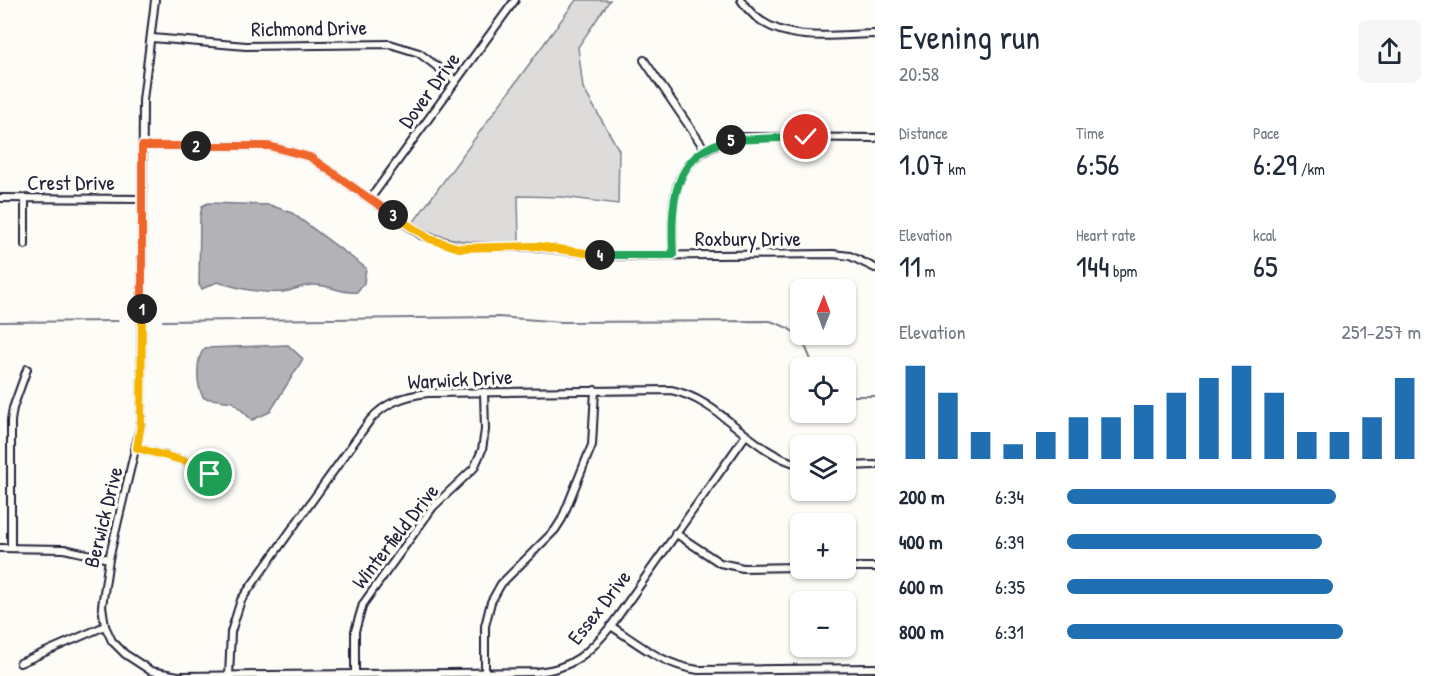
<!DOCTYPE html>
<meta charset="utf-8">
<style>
:root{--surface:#fff;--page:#f6f6f7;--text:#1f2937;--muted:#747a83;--accent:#1f6fb2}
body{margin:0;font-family:"Patrick Hand",sans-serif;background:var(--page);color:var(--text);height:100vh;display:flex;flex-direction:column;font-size:22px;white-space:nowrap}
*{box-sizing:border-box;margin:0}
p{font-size:20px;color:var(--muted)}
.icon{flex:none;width:33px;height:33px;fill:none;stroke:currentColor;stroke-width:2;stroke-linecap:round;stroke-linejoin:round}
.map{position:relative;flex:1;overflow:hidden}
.side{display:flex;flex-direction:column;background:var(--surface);width:570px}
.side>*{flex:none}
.needle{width:39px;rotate:1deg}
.controls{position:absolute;left:790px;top:279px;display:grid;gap:12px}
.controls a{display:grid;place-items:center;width:66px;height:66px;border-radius:9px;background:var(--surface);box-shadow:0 2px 4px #0004;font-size:30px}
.pin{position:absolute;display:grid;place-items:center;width:51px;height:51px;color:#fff;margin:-26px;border:3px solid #fff;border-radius:50%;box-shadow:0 2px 6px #0007}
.km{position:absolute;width:30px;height:30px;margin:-15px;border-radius:50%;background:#222;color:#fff;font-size:16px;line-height:30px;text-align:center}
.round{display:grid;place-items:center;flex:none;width:63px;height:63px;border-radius:9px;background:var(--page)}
.overview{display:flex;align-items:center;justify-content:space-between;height:102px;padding:0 24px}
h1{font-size:33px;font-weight:600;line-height:45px}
.stats{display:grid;grid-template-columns:repeat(3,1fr);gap:9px;height:102px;padding:6px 24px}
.stats div{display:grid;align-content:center}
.stats b{font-size:30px;font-weight:600}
.stats small{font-size:16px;font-weight:400}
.stats p{font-size:16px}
.chart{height:168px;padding:12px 24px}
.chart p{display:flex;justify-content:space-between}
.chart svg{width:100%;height:108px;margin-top:6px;stroke:var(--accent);stroke-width:6}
ul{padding:0 24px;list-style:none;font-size:20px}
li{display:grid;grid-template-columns:96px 72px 1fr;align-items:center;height:45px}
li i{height:15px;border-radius:8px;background:var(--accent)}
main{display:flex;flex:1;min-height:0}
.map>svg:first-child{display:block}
.green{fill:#dddcdb;stroke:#807f8b;stroke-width:1.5}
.water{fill:#b2b2b7;stroke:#787885;stroke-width:1.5}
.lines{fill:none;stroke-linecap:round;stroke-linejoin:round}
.stream{stroke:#787885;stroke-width:2}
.street-casing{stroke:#22223b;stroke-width:10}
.street{stroke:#fdfcf7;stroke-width:6}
.split-1-casing{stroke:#fff;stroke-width:12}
.split-2-casing{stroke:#fff;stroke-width:12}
.split-3-casing{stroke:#fff;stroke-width:12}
.split-4-casing{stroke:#fff;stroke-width:12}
.split-5-casing{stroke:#fff;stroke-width:12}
.split-6-casing{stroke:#fff;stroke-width:12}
.split-1{stroke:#f5b400;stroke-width:8}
.split-2{stroke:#f0652b;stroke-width:8}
.split-3{stroke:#f0652b;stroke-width:8}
.split-4{stroke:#f5b400;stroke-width:8}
.split-5{stroke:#22a559;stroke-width:8}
.split-6{stroke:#22a559;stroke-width:8}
.labels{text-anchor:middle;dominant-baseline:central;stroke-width:6;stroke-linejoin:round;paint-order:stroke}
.street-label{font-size:21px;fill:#22223b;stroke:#fdfcf7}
</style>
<main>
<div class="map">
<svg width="875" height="676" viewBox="0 0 875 676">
<rect width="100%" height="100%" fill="#fdfcf7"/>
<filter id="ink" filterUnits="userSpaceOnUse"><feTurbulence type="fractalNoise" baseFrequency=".0167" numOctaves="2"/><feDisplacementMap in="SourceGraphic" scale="12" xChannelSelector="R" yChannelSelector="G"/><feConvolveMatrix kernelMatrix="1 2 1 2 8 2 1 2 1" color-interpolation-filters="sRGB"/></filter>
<g filter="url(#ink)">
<path class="green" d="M576,0h34l-32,47 5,41 36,62 -1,54 -55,-7 -45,-1 1,46c-38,1 -72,3 -106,-19z"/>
<g class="water">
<path d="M208,203l62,2 22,8 74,55 -2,15 -7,9c-15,2 -27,-7 -42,-7 -12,-1 -21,6 -32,7 -22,2 -45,-4 -66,-10l-15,7 -3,-4 1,-68 2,-11z"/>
<path d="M288,345l15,14 -33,53 -18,8 -19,-18 -29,-4c-8,-11 -9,-40 1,-50z"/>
</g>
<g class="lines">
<g class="stream">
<path d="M163,321l335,-4 64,5 208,-1c30,9 33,18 44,47"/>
<path d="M0,322l118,-1"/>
<path d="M846,396h29"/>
</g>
<g class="street-casing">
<g id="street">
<path d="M155,0l-12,100 -2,324 -32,135 -7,47 3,20 7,15 13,13 26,17 27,5"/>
<path d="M741,0c29,46 87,35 134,34"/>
<path d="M152,38l94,8 144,-2 29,9 37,28"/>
<path d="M644,60l62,91"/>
<path d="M142,146h127l41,11 111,78 38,12h78l71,9 225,-2 17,2 25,12"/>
<path d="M0,198l142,1"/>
<path d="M370,199l145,-199"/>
<path d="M25,245v-46"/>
<path d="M673,255c-2,-63 -2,-102 70,-118l132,1"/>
<path d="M137,448l55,15 18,11"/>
<path d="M846,466l29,-1"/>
<path d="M675,533l45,30 23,5 58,-1"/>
<path d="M0,548l64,1 45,10"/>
<path d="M11,548v-127l2,-13 14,-39"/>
<path d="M846,567h29"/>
<path d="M611,626c29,19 52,39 87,44l177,-2"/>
<path d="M20,663l85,-37"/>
<path d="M485,673v-47l6,-24 10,-18 54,-54 7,-11 30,-74 3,-55"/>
<path d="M355,674v-43l8,-27 70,-97 41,-39 8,-18 3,-20 -1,-38"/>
<path d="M182,676l355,-4c35,-3 53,-20 74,-46l135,-191"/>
<path d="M229,676l2,-44 10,-32 129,-180c16,-18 34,-24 58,-27l243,-3c50,10 80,63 130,75"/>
</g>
</g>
<use href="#street" class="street"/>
</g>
</g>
<g class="lines" filter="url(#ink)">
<g class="split-1-casing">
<path id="split-1" d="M142,309l-1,115 -4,24 55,15 18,11"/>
</g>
<g class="split-2-casing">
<path id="split-2" d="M142,309v-163h54"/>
</g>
<g class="split-3-casing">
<path id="split-3" d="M196,146h73l41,11 83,58"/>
</g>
<g class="split-4-casing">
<path id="split-4" d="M393,215l37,24 29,9 78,-2 63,9"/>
</g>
<g class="split-5-casing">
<path id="split-5" d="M600,255h73c-2,-49 -2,-103 58,-115"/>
</g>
<g class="split-6-casing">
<path id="split-6" d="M731,140l75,-3"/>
</g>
<use href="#split-1" class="split-1"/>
<use href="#split-2" class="split-2"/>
<use href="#split-3" class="split-3"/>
<use href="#split-4" class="split-4"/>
<use href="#split-5" class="split-5"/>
<use href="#split-6" class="split-6"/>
</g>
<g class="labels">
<g class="street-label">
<text transform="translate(309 28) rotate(-1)">Richmond Drive</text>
<text transform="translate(429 90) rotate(-54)">Dover Drive</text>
<text x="71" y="182">Crest Drive</text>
<text x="748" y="238">Roxbury Drive</text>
<text transform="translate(460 379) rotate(-3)">Warwick Drive</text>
<text transform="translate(103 517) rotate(-76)">Berwick Drive</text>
<text transform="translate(395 536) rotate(-52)">Winterfield Drive</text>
<text transform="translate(599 607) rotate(-52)">Essex Drive</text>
</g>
</g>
</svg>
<div class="controls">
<a><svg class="needle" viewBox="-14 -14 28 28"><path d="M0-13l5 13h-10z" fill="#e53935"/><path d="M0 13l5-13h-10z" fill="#747a83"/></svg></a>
<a><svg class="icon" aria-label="locate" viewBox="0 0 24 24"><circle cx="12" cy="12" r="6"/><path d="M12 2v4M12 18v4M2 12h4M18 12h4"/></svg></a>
<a><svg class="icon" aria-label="layers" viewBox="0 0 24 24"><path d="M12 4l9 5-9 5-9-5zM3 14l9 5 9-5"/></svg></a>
<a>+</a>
<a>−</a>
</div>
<div class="pin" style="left:210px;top:474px;background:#1e9e55"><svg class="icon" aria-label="arrive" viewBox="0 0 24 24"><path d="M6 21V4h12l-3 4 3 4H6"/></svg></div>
<div class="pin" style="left:806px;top:137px;background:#d93025"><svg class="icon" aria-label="check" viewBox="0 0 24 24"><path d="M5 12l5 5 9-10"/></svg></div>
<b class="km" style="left:142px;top:309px">1</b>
<b class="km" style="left:196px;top:146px">2</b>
<b class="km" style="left:393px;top:215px">3</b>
<b class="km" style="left:600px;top:255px">4</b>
<b class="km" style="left:731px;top:140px">5</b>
</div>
<section class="side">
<div class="overview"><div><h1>Evening run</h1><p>20:58</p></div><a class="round"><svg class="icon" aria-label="share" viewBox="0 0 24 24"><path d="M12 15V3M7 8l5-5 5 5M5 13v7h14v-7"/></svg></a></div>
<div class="stats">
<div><p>Distance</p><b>1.07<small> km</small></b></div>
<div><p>Time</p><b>6:56</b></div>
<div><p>Pace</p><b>6:29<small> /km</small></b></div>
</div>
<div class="stats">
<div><p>Elevation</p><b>11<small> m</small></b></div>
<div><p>Heart rate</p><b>144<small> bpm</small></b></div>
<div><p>kcal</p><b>65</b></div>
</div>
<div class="chart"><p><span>Elevation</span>251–257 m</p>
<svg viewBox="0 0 160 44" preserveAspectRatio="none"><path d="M5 44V6M15 44V17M25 44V33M35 44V38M45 44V33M55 44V27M65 44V27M75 44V22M85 44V17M95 44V11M105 44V6M115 44V17M125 44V33M135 44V33M145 44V27M155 44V11"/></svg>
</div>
<ul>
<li><b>200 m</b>6:34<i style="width:76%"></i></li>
<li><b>400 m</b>6:39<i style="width:72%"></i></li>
<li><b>600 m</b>6:35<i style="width:75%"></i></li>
<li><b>800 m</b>6:31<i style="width:78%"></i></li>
</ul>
</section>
</main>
